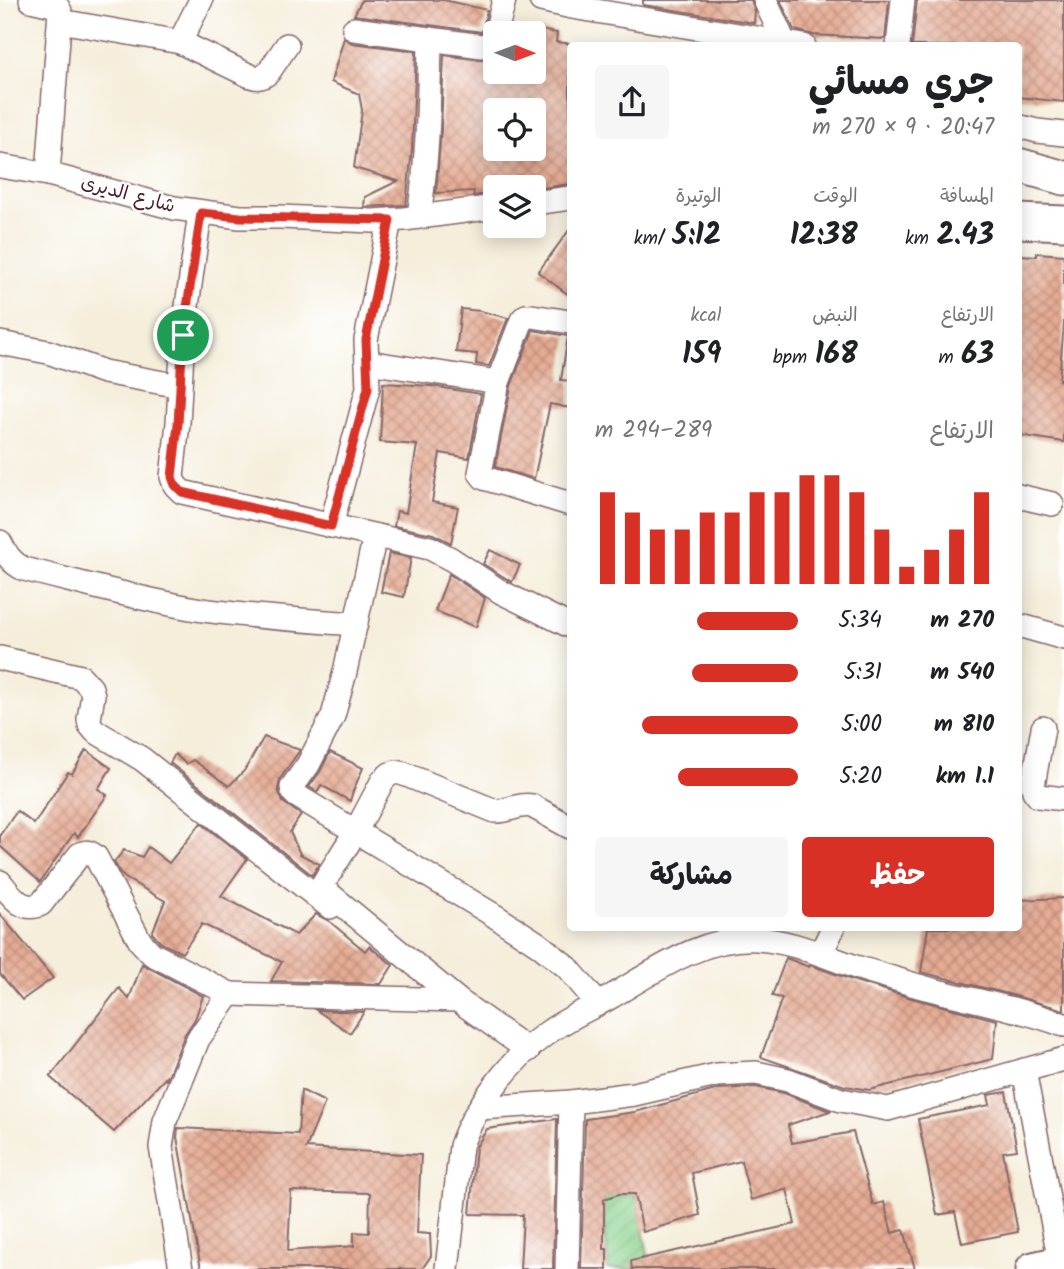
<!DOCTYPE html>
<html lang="ar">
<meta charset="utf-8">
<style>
:root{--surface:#fff;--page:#f6f6f6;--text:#202124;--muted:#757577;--accent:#d93025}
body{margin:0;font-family:Kalam,"Playpen Sans Arabic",sans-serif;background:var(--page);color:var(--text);direction:rtl;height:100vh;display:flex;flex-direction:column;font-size:26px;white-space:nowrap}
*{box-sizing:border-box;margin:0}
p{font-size:23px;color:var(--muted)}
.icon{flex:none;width:38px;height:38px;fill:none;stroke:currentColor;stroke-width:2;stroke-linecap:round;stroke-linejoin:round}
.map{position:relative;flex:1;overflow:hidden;direction:ltr}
.details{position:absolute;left:567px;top:42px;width:455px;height:889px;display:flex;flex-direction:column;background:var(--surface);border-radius:7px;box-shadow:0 4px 18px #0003;direction:rtl}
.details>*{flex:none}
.needle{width:46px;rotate:91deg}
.buttons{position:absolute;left:483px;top:21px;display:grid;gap:14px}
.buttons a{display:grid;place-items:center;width:63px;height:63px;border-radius:7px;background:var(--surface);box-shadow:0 4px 18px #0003;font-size:35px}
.pin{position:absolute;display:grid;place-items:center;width:60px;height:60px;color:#fff;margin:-30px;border:4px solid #fff;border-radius:50%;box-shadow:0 2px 7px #0007}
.round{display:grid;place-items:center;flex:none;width:74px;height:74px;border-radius:7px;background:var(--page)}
.head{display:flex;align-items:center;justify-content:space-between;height:119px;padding:0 28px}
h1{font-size:38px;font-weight:700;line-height:52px}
.figures{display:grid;grid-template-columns:repeat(3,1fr);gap:10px;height:119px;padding:7px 28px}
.figures div{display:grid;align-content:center}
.figures b{font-size:30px;font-weight:700}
.figures small{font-size:19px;font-weight:400}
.figures p{font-size:19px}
.chart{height:196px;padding:14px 28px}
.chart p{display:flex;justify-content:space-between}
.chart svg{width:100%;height:126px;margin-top:7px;stroke:var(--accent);stroke-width:6}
.action{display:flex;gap:14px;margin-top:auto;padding:14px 28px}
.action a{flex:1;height:80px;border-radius:7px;background:var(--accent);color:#fff;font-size:28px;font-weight:700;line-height:80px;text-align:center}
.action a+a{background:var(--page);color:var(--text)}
ul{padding:0 28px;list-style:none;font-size:23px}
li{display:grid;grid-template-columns:112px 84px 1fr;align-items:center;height:52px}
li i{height:18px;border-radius:9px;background:var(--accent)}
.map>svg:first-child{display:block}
.garden{fill:url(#garden-furrows);stroke:#6a785c;stroke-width:2}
.building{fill:url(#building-cross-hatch);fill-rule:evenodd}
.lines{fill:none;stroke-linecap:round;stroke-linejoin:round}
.street-casing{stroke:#866769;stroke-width:26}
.secondary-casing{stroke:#866769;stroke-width:37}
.street{stroke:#fff;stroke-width:23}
.secondary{stroke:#fff;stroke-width:33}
.route-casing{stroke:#fff;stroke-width:14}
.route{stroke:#d93025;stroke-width:9}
.labels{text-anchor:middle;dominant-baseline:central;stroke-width:5;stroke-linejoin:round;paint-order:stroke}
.street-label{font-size:19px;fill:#4a1f2b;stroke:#fff}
</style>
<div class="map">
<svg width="1064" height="1269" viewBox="0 0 1064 1269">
<defs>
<pattern id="garden-furrows" width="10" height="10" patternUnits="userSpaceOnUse" patternTransform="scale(1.75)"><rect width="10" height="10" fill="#89d28e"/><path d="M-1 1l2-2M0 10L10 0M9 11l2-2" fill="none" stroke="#78b47b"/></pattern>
<pattern id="building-cross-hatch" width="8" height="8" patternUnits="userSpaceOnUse" patternTransform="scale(1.75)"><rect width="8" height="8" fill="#e6ac94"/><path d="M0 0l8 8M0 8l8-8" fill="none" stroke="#bc8b79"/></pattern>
</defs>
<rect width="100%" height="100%" fill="#fff"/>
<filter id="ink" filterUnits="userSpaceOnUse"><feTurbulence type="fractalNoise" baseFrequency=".0143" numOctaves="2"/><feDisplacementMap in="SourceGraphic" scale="14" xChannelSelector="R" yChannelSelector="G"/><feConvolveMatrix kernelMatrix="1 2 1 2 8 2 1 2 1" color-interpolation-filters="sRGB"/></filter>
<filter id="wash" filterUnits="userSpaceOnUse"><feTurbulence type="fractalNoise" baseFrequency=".00686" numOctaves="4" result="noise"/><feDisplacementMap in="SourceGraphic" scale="28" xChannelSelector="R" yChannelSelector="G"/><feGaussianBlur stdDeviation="1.57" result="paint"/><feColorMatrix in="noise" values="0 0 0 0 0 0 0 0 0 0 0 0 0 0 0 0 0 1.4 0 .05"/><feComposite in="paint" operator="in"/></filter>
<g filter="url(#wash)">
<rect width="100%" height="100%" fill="#f5eedb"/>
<path class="garden" d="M633,1194l4,6 14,69h-44v-20l-3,-18v-36z"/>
<g id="blocks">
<g class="building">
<path d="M362,0h82l43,10 -5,22 -128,-17z"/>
<path d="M643,0h108l4,11 -1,12 -111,-18z"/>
<path d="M780,0h109l-4,39 -72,-4 -19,-5z"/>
<path d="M917,0h147v102l-46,-5v-51h-106z"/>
<path d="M534,29l23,4 -1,9 18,2 -1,2h-3v138l-34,5 -2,-2h-39v6l-22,3 1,-5 -38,2 5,-64 3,-74 37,5 14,-3v15h39zM495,110h39v39h-39z"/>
<path d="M344,38l8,5 64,8 -4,98 -6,56 -42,2 1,-10 33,-16 -44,-13 8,-58 -3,-16 -28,-12z"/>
<path d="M570,229v67l-32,-24z"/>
<path d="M1037,253l27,2v69l-5,56h5v62l-46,-7v-180l19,1z"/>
<path d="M461,309l19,2 28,7 -19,48 -13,-2 1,-10 -21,-2z"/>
<path d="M533,330l35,6 -7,44 9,1v27l-20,-4 -16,75 -39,-12 16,-81z"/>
<path d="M383,383l48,3 50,8 -12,64 -29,-5 -8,49 26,5 -7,36 -18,-9 -39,-8 3,-15 9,2 11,-68 -37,-3z"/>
<path d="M490,550l30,15 -8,17 -29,-18z"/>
<path d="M389,553l22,5 -7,39 -23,-5z"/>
<path d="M449,574l36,24 -9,29 -41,-16z"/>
<path d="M264,737l36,13 -20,29 -2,10 5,13 18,13 -11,17 10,22 19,10 -7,11 -142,-112 5,-9 11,10 7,-4 36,26 15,-15z"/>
<path d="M86,750l25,18 -13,21 9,6 -29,42 -4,-4 -34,49 -40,-36v-11l17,-24 17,13 34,-52 4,2z"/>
<path d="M330,752l33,16 -10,23 -3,10 -29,-16 -4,7 -8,-5 11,-15z"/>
<path d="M201,823l46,36 -26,37 75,39 20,-21 13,7 36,30 4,-5 24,19 -12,19 -110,-3 11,-19 -80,-38 -20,29 -21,-10 -9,-10 13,-32 -40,-23 -5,-5 -6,-11 10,-12 18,7 6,-10 21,16z"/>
<path d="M1064,898v112l-52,-15 -91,-23 7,-44h90v-28z"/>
<path d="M0,914l53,64 -31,22 -22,-26z"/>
<path d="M786,958l23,9 1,-2 45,16 56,17 86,22 -4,39 -124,31 -24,-4 -84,-29 21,-59 -10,-2z"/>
<path d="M142,964l61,32 -8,23 -10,15 -19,47v-4l-52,55 -64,-55 69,-89 10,11z"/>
<path d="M316,1010l48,2 -14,21z"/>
<path d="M755,1087l29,6 46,18 -42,14 4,18 61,-11 20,73 11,-3 8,31 12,-3 11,39h-283l-1,-8 164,-37 -8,-35 -36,11 -10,-39 -49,12 8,42 -57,17 -8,-38h-16l-15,5v50h3v20h-26l4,-150 50,-7 84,-23z"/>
<path d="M301,1090l24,12 -19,46 115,7 -4,78 13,1 1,22 -9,13h-221l-24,-132 1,-9 120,6zM291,1191l79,2 -1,40 -15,-1v14l-66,5z"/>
<path d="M1006,1092l11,58 -14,2 15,80 -56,11 -7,-31 -18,3 -19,-96 72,-14 -2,-10z"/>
<path d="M557,1119l-4,150h-33l3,-54 -53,-1 6,-67 11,-18z"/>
</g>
</g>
</g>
<g filter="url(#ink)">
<use href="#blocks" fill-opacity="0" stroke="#866769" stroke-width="2"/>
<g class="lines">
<g class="street-casing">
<g id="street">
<path d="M31,0l26,6 3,5 -12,163"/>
<path d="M541,0l31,7 232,39"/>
<path d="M765,0l19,42"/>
<path d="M60,21l120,21 21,-42"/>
<path d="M354,29l128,17 7,-1 6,-7"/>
<path d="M496,33l8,-33"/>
<path d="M180,42l68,33c8,3 13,4 20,-2l19,-28"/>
<path d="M898,46l5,-46"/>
<path d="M1018,126l19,5 27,3"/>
<path d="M0,166l48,8 126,34 66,9h40l93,4 31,-2 91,-12"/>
<path d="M534,203l36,-5"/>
<path d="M200,213l-17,122 -5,88 -6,54 3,8 7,7 248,56 21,11 50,33 69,34"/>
<path d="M419,216c9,-59 10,-117 11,-177"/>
<path d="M570,322l-38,-6h-6l-4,4 -24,62 -18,91 4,5 86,26"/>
<path d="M0,343l48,9 56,20 76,14"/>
<path d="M367,362l131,20"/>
<path d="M1018,496l34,8"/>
<path d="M331,526l37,-138 -2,-48 24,-120"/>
<path d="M375,536l-31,140 -11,40 -25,49 -16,22 1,5 4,4 198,120 43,28 29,23 31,37"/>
<path d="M0,542c6,12 11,21 24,27 57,14 114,30 172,40 53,8 106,11 160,15"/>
<path d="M1018,625l46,13"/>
<path d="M0,658l81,19 10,11 2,7 -4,24 1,6 5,6 47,28 188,148"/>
<path d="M1043,728l-10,58 1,5 4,5 26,3"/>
<path d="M0,882c11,13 22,31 41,22l39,-50c7,-3 10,-2 16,3l44,84 12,13 78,40"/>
<path d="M821,953l12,-25"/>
<path d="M448,993l80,57"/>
<path d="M1024,1070l36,192"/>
<path d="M480,1108l91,-6 63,-8 83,-19 39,-2 32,7 53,20 47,9 176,-50"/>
<path d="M181,1269l-20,-122 4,-26 33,-82 32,-45 228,6 -137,-113 35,-56 27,-51 7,-6 6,-2 8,2 91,37c13,1 24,-8 37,-5l38,21"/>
<path d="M447,1269l14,-123c13,-39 52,-89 86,-113 18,-13 40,-23 60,-34 47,-27 94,-63 150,-60 36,2 69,18 102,29 19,6 38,11 56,17 49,14 101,22 149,40"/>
<path d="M567,1269l4,-167"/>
</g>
</g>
<g class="secondary-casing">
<g id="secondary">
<path d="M1018,165l46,13"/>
<path d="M1018,221l46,2"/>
<path d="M1033,1269l31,-7"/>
</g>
</g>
<use href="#street" class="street"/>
<use href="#secondary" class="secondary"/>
</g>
</g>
<g class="lines" filter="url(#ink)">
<g class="route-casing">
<path id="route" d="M201,213l39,4 150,3 -24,120 2,48 -37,138 -149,-34 -7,-7 -3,-8 6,-53 5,-89z"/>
</g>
<use href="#route" class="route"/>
</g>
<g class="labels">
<g class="street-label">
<text transform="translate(128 195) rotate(15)">شارع الديرى</text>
</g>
</g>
</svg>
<div class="buttons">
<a><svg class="needle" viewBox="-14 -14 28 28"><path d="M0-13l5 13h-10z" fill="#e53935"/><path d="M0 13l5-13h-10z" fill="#757577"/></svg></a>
<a><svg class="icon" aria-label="locate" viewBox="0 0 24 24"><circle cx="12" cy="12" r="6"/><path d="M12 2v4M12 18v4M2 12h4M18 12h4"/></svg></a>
<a><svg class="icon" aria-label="layers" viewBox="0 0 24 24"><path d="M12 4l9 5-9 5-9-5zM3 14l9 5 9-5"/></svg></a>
</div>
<div class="pin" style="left:183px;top:335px;background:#1e9e55"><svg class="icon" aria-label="arrive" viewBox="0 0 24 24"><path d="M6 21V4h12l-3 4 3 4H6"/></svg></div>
<section class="details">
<div class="head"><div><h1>جري مسائي</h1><p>20:47 · 9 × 270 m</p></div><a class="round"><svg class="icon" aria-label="share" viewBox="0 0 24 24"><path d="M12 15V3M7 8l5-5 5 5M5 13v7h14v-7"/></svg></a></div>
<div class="figures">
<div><p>المسافة</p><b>2.43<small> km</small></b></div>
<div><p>الوقت</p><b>12:38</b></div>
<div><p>الوتيرة</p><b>5:12<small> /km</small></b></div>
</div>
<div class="figures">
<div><p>الارتفاع</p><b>63<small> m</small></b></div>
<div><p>النبض</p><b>168<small> bpm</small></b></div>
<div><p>kcal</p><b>159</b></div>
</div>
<div class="chart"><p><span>الارتفاع</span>289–294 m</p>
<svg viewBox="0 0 160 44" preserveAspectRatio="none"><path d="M5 44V12M15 44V19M25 44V25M35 44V25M45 44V19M55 44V19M65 44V12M75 44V12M85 44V6M95 44V6M105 44V12M115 44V25M125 44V38M135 44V32M145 44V25M155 44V12"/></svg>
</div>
<ul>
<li><b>270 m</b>5:34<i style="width:50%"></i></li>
<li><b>540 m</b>5:31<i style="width:52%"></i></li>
<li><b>810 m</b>5:00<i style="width:77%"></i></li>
<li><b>1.1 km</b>5:20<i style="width:59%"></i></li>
</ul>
<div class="action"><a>حفظ</a><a>مشاركة</a></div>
</section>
</div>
